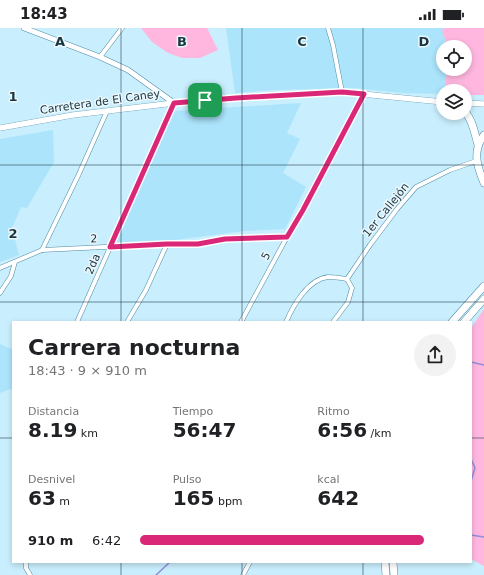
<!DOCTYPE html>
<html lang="es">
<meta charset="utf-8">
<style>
:root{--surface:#fff;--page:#f2f2f2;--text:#202124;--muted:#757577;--accent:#db2777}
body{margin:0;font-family:"DejaVu Sans",sans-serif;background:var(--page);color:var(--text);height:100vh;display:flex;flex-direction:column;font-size:15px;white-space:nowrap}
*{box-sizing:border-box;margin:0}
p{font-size:13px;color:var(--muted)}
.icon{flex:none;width:22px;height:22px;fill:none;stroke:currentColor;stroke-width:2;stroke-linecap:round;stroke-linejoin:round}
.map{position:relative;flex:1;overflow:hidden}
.sheet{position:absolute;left:12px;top:293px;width:460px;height:242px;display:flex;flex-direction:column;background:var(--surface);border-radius:0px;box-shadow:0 2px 6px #0003}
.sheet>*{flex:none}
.buttons{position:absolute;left:436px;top:12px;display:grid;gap:8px}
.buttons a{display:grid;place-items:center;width:36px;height:36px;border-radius:50%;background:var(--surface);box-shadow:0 2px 6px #0003;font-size:20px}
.pin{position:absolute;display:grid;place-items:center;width:34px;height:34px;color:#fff;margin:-17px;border-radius:8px;box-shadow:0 2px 6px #0006}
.round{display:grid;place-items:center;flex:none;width:42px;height:42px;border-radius:21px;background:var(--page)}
.overview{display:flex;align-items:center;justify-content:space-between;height:68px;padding:0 16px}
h1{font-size:22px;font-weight:600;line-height:30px}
.figures{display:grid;grid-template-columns:repeat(3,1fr);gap:6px;height:68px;padding:4px 16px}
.figures div{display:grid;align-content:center}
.figures b{font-size:20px;font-weight:600}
.figures small{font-size:11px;font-weight:400}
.figures p{font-size:11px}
ul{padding:0 16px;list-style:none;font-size:13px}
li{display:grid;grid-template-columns:64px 48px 1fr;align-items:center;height:30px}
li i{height:10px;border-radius:5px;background:var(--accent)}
.status{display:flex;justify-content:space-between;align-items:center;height:28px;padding:0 20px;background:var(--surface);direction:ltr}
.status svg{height:11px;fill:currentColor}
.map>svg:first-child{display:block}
.built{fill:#abe4fb}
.green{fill:#ffb7df}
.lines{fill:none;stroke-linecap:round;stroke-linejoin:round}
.stream{stroke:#908ed6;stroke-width:1.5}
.minor-casing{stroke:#4e8ca4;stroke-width:5}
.tertiary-casing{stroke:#4e8ca4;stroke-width:6}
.secondary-casing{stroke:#4e8ca4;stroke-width:6}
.motorway-casing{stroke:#4e8ca4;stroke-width:8}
.minor{stroke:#fff;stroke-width:4}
.tertiary{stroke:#fff;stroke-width:5}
.secondary{stroke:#fff;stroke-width:5.5}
.motorway{stroke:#fff;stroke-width:7}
.route-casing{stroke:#fff;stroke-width:8}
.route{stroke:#db2777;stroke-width:5}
.grid{fill:none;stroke:#1b353f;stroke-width:1;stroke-opacity:0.55}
.labels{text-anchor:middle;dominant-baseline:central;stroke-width:3;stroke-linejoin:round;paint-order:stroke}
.street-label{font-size:11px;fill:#1b353f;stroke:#eaf7fc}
.grid-label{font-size:13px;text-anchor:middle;font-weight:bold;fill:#1b353f;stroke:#eaf7fc;stroke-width:3;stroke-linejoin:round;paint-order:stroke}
</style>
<div class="status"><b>18:43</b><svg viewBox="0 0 49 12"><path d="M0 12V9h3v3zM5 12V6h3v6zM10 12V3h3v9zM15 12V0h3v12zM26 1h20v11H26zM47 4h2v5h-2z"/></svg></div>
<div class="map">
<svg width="484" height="547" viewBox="0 0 484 547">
<rect width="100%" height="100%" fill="#c9eefd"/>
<g class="built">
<path d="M226,0h218l-2,3 6,16h-5v22h4l-2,22h-2v3l-40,-1 -49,-5 -79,2 -40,3z"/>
<path d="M301,75l-14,30 13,6 -17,34 23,14 -21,42 -41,2 -77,10 -52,3 21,-47 37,-86z"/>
<path d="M53,102l1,32 -27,46 -6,-1 -9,21 7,27 -19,7v-123z"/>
<path d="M0,316l13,6v38l-13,5z"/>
</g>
<g class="green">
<path d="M141,0h66l11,22 -18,8h-18l-14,-5 -16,-11z"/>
<path d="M444,0h40v67h-19v-4h-20l2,-22h18v-22h-17l-6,-16z"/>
<path d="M484,281v257l-13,-7v-231z"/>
</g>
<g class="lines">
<g class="stream">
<path d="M471,334l13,3"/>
<path d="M471,431l4,9 -4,13"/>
<path d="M471,507l13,2"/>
<path d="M156,547l14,-13"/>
</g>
<g class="minor-casing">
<g id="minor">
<path d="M328,0l5,17 9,47"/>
<path d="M100,29l22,-29"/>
<path d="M42,222l36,-74 29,-65"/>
<path d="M0,240l42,-18 125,-6h31l27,-5 62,-2"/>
<path d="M347,251l23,-34 27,-36 19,-22 34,-17 26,-9"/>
<path d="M0,265l11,-17 4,-14"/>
<path d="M77,294l97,-219"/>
<path d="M127,294l19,-32 21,-46"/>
<path d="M241,294l46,-85 16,-27 61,-116"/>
<path d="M286,294c7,-16 22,-43 42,-45 6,0 13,1 19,2"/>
<path d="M333,294l15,-20 4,-14 -5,-9"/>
<path d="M26,534v6l4,7"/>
<path d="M243,547l7,-13"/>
</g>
</g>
<g class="tertiary-casing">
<path id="tertiary" d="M24,0l76,29 28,13 46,33"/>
</g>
<g class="secondary-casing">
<g id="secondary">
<path d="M465,75l19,1"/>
<path d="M0,100l73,-13 101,-12 62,-5 106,-6 101,10"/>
</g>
</g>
<g class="motorway-casing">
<g id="motorway">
<path d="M465,84c8,8 10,23 13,33"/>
<path d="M484,107c-12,16 -7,31 0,48"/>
<path d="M452,294l32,-36"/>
<path d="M464,294l20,-23"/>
<path d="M385,534l1,13"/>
<path d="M393,534l1,13"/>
</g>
</g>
<use href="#minor" class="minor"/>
<use href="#tertiary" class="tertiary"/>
<use href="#secondary" class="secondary"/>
<use href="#motorway" class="motorway"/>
</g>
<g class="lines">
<g class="route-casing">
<path id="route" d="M342,64l22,2 -61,116 -16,27 -62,2 -27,5h-31l-57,3 64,-144 62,-5z"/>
</g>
<use href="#route" class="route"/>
</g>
<path class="grid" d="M121,0v294M242,0v294M363,0v294M0,137h484M0,274h484M0,410h13M471,410h13M121,534v13M242,534v13M363,534v13"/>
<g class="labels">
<g class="street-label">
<text transform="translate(100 74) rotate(-8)">Carretera de El Caney</text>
<text transform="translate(386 182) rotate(-51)">1er Callejón</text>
<text transform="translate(94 211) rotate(-2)">2</text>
<text transform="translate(266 228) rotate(-62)">5</text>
<text transform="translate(93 236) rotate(-66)">2da</text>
</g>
</g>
<g class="grid-label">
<text x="60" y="18">A</text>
<text x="182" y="18">B</text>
<text x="302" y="18">C</text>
<text x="424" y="18">D</text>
<text x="13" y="73">1</text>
<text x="13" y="210">2</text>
</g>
</svg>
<div class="buttons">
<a><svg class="icon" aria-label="locate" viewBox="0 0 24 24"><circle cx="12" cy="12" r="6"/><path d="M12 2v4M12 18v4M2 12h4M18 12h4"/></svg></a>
<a><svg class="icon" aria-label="layers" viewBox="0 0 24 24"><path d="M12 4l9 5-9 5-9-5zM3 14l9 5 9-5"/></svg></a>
</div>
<div class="pin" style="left:205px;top:72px;background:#1e9e55"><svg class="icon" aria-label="arrive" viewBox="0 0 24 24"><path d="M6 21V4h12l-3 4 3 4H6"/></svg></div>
<section class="sheet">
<div class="overview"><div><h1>Carrera nocturna</h1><p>18:43 · 9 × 910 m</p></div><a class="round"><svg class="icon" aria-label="share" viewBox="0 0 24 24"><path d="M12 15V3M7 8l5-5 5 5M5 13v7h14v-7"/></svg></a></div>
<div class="figures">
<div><p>Distancia</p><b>8.19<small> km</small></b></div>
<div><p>Tiempo</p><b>56:47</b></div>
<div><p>Ritmo</p><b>6:56<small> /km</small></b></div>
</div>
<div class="figures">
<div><p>Desnivel</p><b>63<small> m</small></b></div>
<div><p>Pulso</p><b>165<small> bpm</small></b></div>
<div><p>kcal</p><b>642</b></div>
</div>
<ul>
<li><b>910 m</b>6:42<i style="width:90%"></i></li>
</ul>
</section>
</div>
